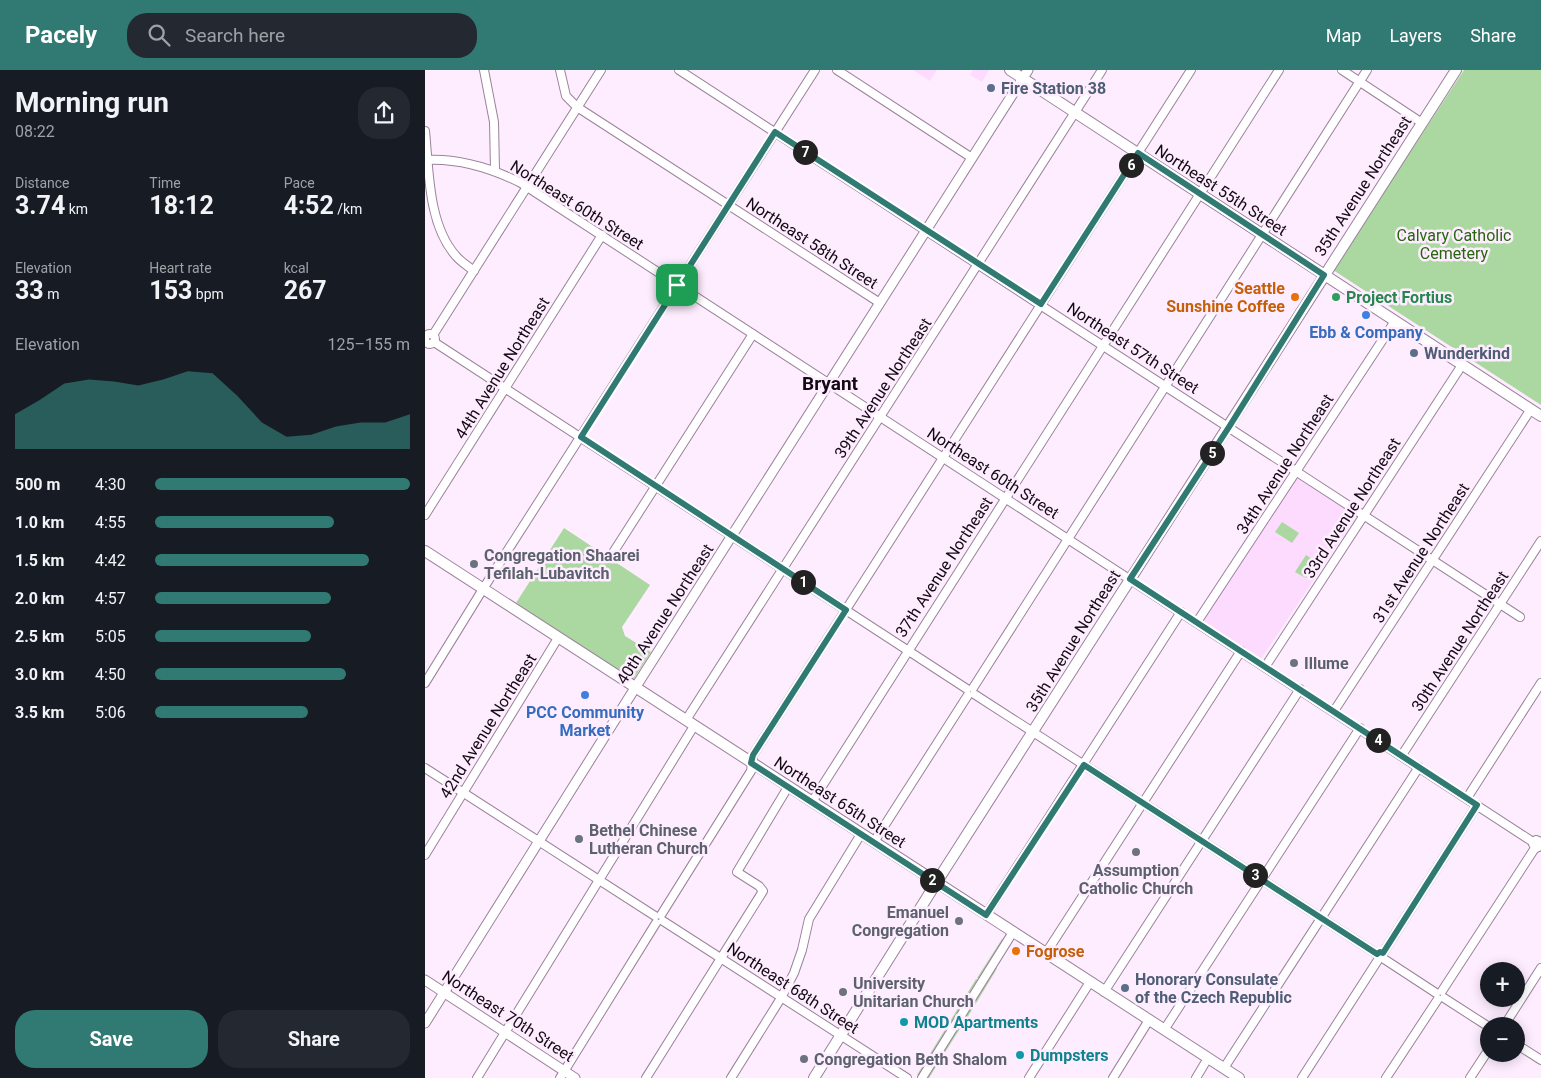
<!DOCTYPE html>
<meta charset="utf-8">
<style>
:root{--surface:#171b24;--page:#242831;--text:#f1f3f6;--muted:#9ea1a6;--accent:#317973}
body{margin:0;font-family:Roboto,sans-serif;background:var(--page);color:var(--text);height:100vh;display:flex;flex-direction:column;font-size:19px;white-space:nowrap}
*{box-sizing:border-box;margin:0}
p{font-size:16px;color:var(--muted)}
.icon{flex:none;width:28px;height:28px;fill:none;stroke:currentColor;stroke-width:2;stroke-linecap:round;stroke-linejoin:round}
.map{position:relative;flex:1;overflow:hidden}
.details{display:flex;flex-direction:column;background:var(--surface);width:425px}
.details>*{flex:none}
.fabs{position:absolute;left:1055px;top:892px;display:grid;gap:10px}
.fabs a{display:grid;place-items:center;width:45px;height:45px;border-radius:50%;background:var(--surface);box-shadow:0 2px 12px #0003;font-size:25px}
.pin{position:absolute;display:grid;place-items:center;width:42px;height:42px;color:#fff;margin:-21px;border-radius:10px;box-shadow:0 2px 8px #0006}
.km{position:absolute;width:25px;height:25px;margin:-12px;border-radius:50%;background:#222;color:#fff;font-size:14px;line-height:25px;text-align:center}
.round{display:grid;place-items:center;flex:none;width:52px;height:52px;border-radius:20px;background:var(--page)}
.headline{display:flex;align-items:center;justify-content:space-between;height:85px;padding:0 15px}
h1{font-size:28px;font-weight:700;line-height:38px}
.metrics{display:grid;grid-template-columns:repeat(3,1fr);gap:8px;height:85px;padding:5px 15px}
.metrics div{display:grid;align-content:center}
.metrics b{font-size:25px;font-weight:700}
.metrics small{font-size:14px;font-weight:400}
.metrics p{font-size:14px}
.chart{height:140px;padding:10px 15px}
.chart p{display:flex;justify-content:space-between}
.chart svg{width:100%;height:90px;margin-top:5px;fill:var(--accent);opacity:.7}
.cta{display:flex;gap:10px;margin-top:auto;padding:10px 15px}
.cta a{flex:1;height:58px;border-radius:20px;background:var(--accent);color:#fff;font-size:20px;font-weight:700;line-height:58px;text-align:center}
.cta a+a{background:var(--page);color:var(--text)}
ul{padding:0 15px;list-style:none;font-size:16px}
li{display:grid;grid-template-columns:80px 60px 1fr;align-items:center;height:38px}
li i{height:12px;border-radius:6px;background:var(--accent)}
header{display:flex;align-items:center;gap:30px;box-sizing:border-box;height:70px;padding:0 25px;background:var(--accent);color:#fff}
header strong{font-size:24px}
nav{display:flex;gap:28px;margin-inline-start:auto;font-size:18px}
.search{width:350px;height:45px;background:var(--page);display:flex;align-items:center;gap:12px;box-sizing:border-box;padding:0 18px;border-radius:20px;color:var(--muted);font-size:19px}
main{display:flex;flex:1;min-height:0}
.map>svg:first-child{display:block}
.built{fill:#fddbfe}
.green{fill:#abd7a0}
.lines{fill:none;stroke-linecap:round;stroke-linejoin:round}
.minor-casing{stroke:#9b829c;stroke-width:10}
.tertiary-casing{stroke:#9b829c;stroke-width:11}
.secondary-casing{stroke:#9b829c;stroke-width:12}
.minor{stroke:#fff;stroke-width:8}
.tertiary{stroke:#fff;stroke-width:9}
.secondary{stroke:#fff;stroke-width:10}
.route-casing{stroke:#fff;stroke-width:10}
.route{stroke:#317973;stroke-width:6}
.service-dot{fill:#5c6f8a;stroke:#feedff;stroke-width:2}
.food-dot{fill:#e8710a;stroke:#feedff;stroke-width:2}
.leisure-dot{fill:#2e9e5b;stroke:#feedff;stroke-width:2}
.shop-dot{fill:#3f7fe0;stroke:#feedff;stroke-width:2}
.worship-dot{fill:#6b7280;stroke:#feedff;stroke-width:2}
.culture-dot{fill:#0f9aa8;stroke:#feedff;stroke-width:2}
.labels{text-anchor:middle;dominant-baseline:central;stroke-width:5;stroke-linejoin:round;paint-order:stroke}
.service-label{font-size:16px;font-weight:bold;fill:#4e5e75;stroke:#feedff;text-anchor:start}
.street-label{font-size:16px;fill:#130a14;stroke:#feedff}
.park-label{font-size:16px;fill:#25660e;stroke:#feedff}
.food-label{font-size:16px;font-weight:bold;fill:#c56008;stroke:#feedff;text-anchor:end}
.leisure-label{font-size:16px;font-weight:bold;fill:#27864d;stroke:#feedff;text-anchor:start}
.shop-label{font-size:16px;font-weight:bold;fill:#366cbe;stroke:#feedff}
.worship-label{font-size:16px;font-weight:bold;fill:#5b616d;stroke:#feedff;text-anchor:start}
.culture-label{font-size:16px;font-weight:bold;fill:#0d838f;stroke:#feedff;text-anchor:start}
.quarter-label{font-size:19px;font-weight:bold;fill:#130a14;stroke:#feedff}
</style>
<header>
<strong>Pacely</strong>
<div class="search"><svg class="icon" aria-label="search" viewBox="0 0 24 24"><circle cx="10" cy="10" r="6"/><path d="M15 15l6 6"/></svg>Search here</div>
<nav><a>Map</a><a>Layers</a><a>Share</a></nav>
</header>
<main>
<section class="details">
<div class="headline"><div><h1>Morning run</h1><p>08:22</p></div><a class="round"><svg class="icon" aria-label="share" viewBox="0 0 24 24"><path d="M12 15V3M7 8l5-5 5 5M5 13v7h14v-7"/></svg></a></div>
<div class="metrics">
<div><p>Distance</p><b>3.74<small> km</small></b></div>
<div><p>Time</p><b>18:12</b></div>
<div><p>Pace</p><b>4:52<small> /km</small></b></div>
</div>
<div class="metrics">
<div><p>Elevation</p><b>33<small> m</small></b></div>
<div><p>Heart rate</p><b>153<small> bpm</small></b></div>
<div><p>kcal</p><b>267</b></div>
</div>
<div class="chart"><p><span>Elevation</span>125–155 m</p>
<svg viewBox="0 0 160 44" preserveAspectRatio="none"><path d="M0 44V27L10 20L20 12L30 10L40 11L50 13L60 10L70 6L80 7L90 18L100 31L110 38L120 37L130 33L140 31L150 31L160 27V44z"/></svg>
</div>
<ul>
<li><b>500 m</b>4:30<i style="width:100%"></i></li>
<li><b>1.0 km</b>4:55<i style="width:70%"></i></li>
<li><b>1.5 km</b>4:42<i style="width:84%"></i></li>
<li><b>2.0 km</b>4:57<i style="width:69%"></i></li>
<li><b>2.5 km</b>5:05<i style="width:61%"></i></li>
<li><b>3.0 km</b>4:50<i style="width:75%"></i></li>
<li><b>3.5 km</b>5:06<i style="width:60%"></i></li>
</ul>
<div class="cta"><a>Save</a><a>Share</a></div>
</section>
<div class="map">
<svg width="1116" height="1008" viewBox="0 0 1116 1008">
<rect width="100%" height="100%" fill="#feedff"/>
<g class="built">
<path d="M488,0h24l-7,11z"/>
<path d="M548,0h16l-7,12 -12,-7z"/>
<path d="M874,405l59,39 -97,145 -59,-37z"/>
</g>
<g class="green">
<path d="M1039,0h77v335l-208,-135z"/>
<path d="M857,452l17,11 -7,10 -17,-11z"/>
<path d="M139,458l86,57 -28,42 3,9 26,16 -18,28 -117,-77z"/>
<path d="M881,485l11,7 -11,16 -11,-6z"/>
<path d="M577,869l2,1 -24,39 -3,-1z"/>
<path d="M571,897l1,1 -2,4 -28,46 -3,-1z"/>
<path d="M551,909l3,1 -59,96 -3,-1z"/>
<path d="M539,948l2,1 -37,59h-3z"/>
</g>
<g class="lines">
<g class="minor-casing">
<g id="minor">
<path d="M59,0l10,52 1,48"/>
<path d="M135,0l6,26 11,11 303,196"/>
<path d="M254,0l841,547"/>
<path d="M412,0l135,88"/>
<path d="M917,0l80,53"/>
<path d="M0,61c4,39 3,94 31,125 5,6 12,10 18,15"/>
<path d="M0,90c34,-2 66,8 96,23l1012,659"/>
<circle cx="5" cy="269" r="5"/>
<path d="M8,265l168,-265"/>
<path d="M9,272l533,347"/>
<path d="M0,445l177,-280"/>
<path d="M184,489l144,-225"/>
<path d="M772,552l198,-301"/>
<path d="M840,597l197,-302"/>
<path d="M0,613l58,-94 332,-519"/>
<path d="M548,618l394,-618"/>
<path d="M549,624l403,260"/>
<path d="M909,641l197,-302"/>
<path d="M261,650l416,-650"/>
<path d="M977,685l139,-214"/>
<path d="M0,698l230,148"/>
<path d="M1042,728l74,-115"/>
<path d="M387,732l467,-732"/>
<path d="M449,772l94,-147"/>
<path d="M1116,772l-5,-2 -3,4 3,4 5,-2"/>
<path d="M0,785l133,-217"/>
<path d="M236,845l90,-144 2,-16 438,-685"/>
<path d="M561,845l195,-303"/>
<path d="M238,851l244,157"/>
<path d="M621,883l195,-302"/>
<path d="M958,883l94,-148"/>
<path d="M959,889l52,34"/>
<path d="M1017,921l93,-143"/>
<path d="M679,922l196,-303"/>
<path d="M1019,928l45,29"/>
<path d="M1079,956l37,-58"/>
<path d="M739,960l196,-302"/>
<path d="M1091,974l25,16"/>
<path d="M799,998l195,-301"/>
<path d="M52,1008l217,-352"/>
<path d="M135,1008l96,-155"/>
<path d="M221,1008l117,-187 -4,-5 -22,-14 51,-85"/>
<path d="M306,1008l50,-80 13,-25 8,-23 7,-31 52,-85"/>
<path d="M497,1008l91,-146"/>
<path d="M604,1008l61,-96"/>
<path d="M688,1008l36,-58"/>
<path d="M771,1008l12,-20"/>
<path d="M877,1008l76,-118"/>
<path d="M961,1008l52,-79"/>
<path d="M1045,1008l19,-29"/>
</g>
</g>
<g class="tertiary-casing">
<g id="tertiary">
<path d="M0,910l150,98"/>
<path d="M0,953l210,-335 393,-618"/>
</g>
</g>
<g class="secondary-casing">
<g id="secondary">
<path d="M585,0l531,346"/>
<path d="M0,481l814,527"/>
<path d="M389,1008l129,-206 513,-802"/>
</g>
</g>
<use href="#minor" class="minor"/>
<use href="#tertiary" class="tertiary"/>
<use href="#secondary" class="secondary"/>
</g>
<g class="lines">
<g class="route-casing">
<path id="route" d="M350,62l266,172 97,-151 186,122 -95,152 -99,152 347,226 -94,148 -3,-1 -3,2 -293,-189 -98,150 -235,-152 2,-8 93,-145 -265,-173z"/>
</g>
<use href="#route" class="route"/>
</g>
<g class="service-dot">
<circle cx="566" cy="18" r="5"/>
<circle cx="989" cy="283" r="5"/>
<circle cx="700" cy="918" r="5"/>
</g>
<g class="food-dot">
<circle cx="870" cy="227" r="5"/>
<circle cx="591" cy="881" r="5"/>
</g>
<circle class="leisure-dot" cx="911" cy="227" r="5"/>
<g class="shop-dot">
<circle cx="941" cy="245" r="5"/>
<circle cx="160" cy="625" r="5"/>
</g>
<g class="worship-dot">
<circle cx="49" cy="494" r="5"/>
<circle cx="869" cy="593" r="5"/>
<circle cx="154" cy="769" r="5"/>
<circle cx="711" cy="782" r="5"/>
<circle cx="534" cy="851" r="5"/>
<circle cx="418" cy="922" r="5"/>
<circle cx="379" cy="989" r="5"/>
</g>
<g class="culture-dot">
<circle cx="479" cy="952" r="5"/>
<circle cx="595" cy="985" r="5"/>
</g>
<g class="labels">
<g class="service-label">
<text x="576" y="18">Fire Station 38</text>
<text x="999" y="283">Wunderkind</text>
<text x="710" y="909">Honorary Consulate<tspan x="710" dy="18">of the Czech Republic</tspan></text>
</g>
<g class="street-label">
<text transform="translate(938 116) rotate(-57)">35th Avenue Northeast</text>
<text transform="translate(796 120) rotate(33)">Northeast 55th Street</text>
<text transform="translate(152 135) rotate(32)">Northeast 60th Street</text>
<text transform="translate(387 173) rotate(33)">Northeast 58th Street</text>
<text transform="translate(708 278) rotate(33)">Northeast 57th Street</text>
<text transform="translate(77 298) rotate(-58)">44th Avenue Northeast</text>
<text transform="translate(458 318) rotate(-57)">39th Avenue Northeast</text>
<text transform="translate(860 394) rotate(-57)">34th Avenue Northeast</text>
<text transform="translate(568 403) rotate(33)">Northeast 60th Street</text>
<text transform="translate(927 438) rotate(-57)">33rd Avenue Northeast</text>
<text transform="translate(996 483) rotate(-57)">31st Avenue Northeast</text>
<text transform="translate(519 497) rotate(-57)">37th Avenue Northeast</text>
<text transform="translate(240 544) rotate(-57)">40th Avenue Northeast</text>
<text transform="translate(648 571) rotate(-58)">35th Avenue Northeast</text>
<text transform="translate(1035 571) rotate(-57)">30th Avenue Northeast</text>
<text transform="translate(63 656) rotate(-58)">42nd Avenue Northeast</text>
<text transform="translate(415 732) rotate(33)">Northeast 65th Street</text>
<text transform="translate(368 918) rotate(33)">Northeast 68th Street</text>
<text transform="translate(83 946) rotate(33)">Northeast 70th Street</text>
</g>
<g class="park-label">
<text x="1029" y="165">Calvary Catholic<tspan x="1029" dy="18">Cemetery</tspan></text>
</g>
<g class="food-label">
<text x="860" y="218">Seattle<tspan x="860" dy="18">Sunshine Coffee</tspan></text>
<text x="601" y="881" text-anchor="start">Fogrose</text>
</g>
<g class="leisure-label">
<text x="921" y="227">Project Fortius</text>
</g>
<g class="shop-label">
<text x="941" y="262">Ebb &amp; Company</text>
<text x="160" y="642">PCC Community<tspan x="160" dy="18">Market</tspan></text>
</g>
<g class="worship-label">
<text x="59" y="485">Congregation Shaarei<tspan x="59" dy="18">Tefilah-Lubavitch</tspan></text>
<text x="879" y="593">Illume</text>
<text x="164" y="760">Bethel Chinese<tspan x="164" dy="18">Lutheran Church</tspan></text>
<text x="711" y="800" text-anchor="middle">Assumption<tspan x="711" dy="18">Catholic Church</tspan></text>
<text x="524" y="842" text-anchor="end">Emanuel<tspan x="524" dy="18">Congregation</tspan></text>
<text x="428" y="913">University<tspan x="428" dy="18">Unitarian Church</tspan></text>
<text x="389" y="989">Congregation Beth Shalom</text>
</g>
<g class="culture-label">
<text x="489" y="952">MOD Apartments</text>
<text x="605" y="985">Dumpsters</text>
</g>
<g class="quarter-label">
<text x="405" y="313">Bryant</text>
</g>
</g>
</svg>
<div class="fabs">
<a>+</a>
<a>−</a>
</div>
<div class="pin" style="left:252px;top:215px;background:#1e9e55"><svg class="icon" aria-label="arrive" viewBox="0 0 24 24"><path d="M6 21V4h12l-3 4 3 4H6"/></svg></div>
<b class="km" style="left:378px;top:512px">1</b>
<b class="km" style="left:507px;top:810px">2</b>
<b class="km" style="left:830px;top:805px">3</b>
<b class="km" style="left:953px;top:670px">4</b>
<b class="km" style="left:787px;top:383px">5</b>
<b class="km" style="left:706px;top:95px">6</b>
<b class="km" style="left:380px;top:82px">7</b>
</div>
</main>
